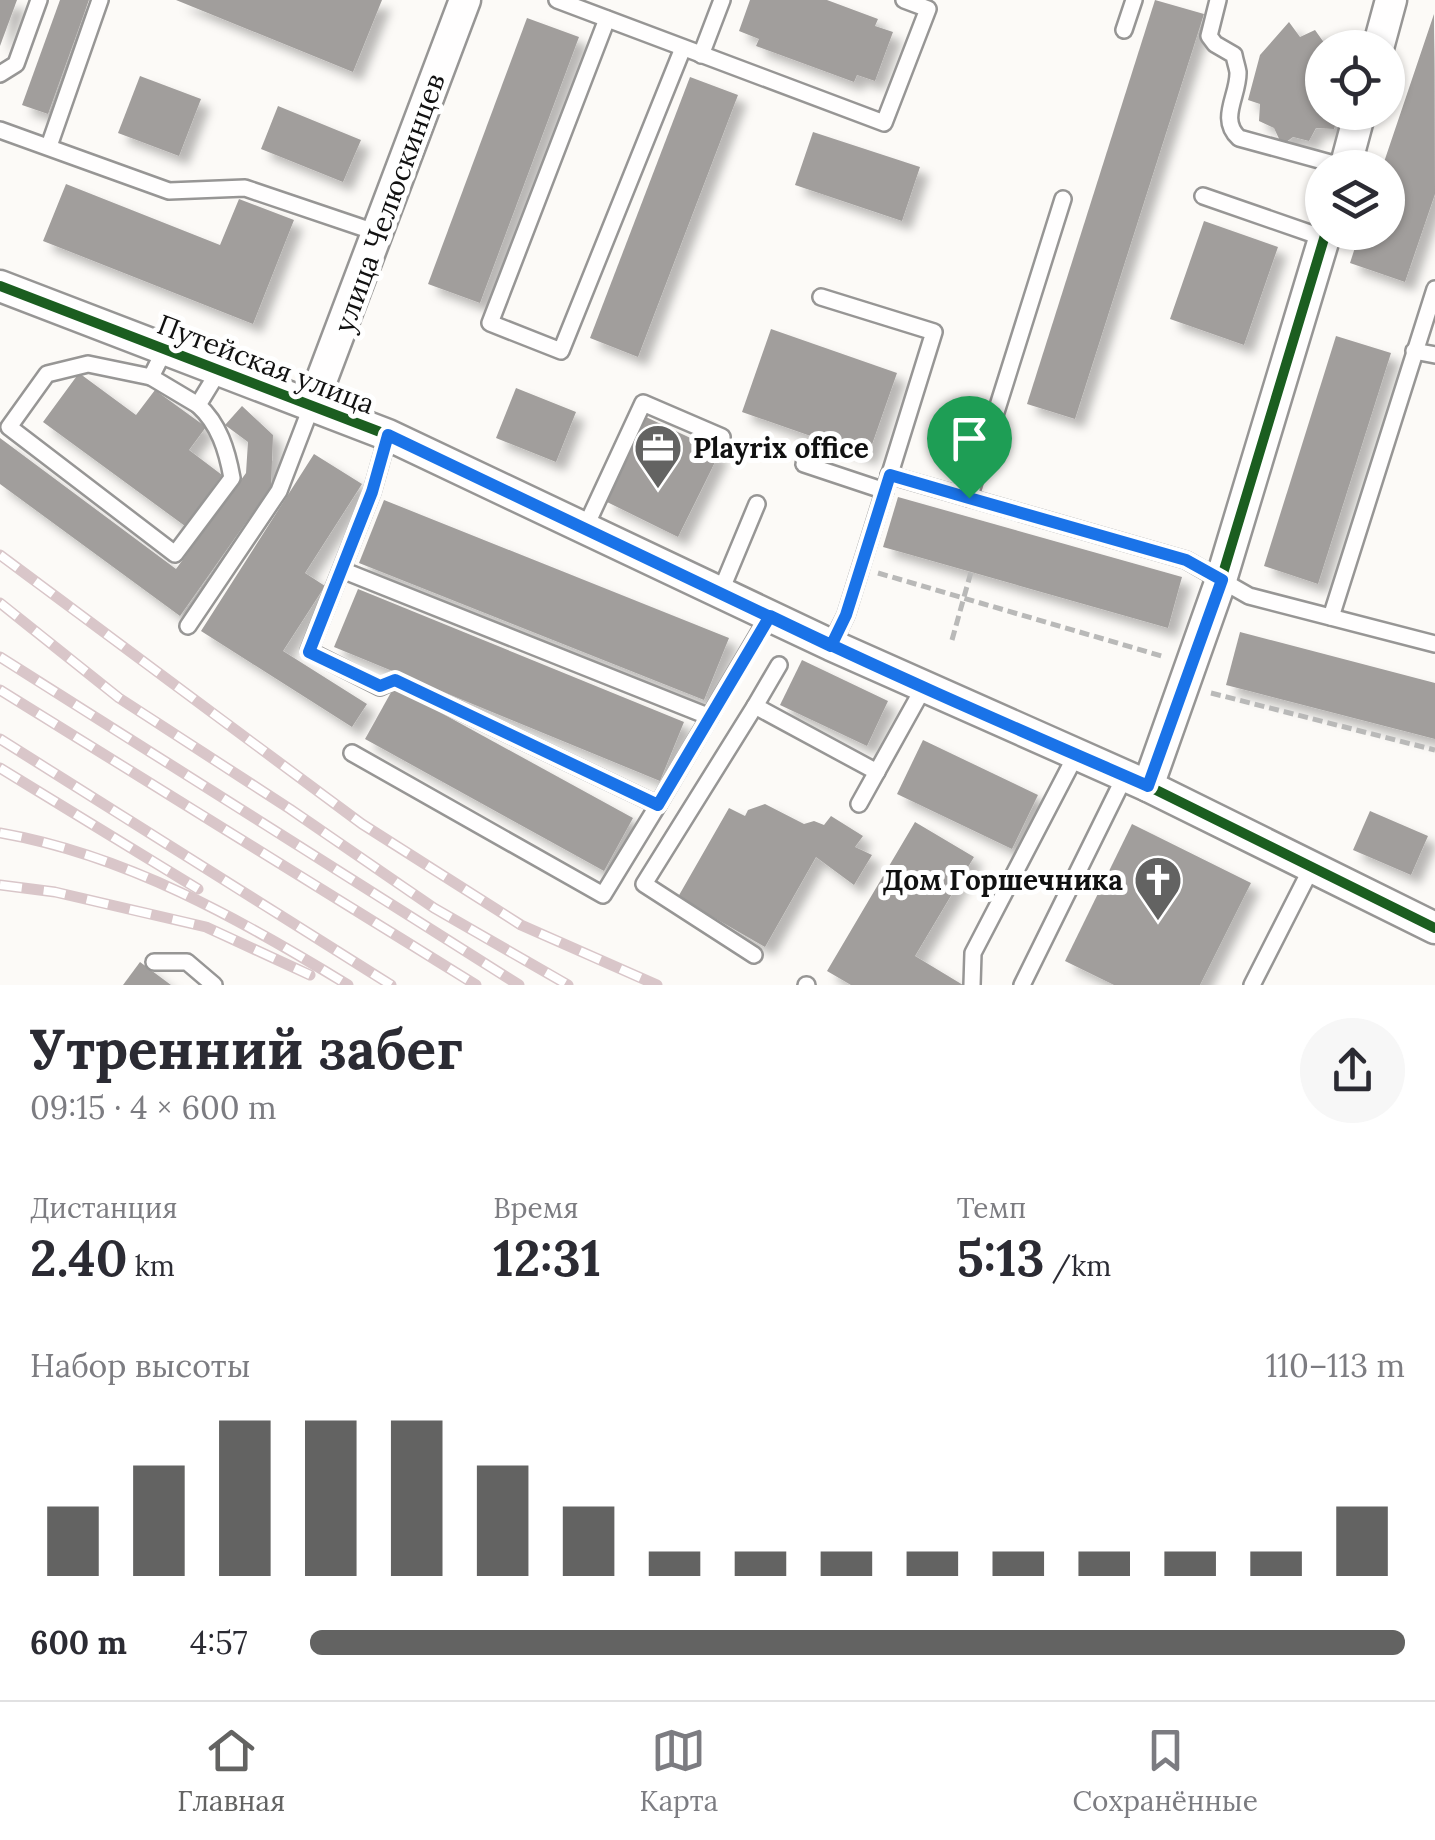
<!DOCTYPE html>
<html lang="ru">
<meta charset="utf-8">
<style>
:root{--surface:#fff;--page:#f7f7f7;--text:#2b2b33;--muted:#7c7c81;--line:#e1e1e2;--accent:#636362}
body{margin:0;font-family:Lora,serif;background:var(--page);color:var(--text);height:100vh;display:flex;flex-direction:column;font-size:38px;white-space:nowrap}
*{box-sizing:border-box;margin:0}
p{font-size:32px;color:var(--muted)}
.icon{flex:none;width:55px;height:55px;fill:none;stroke:currentColor;stroke-width:2;stroke-linecap:round;stroke-linejoin:round}
.map{position:relative;height:985px;overflow:hidden}
.side{display:flex;flex-direction:column;background:var(--surface);flex:1}
.side>*{flex:none}
.fabs{position:absolute;left:1305px;top:30px;display:grid;gap:20px}
.fabs a{display:grid;place-items:center;width:100px;height:100px;border-radius:50%;background:var(--surface);box-shadow:0 2px 8px #0004;font-size:50px}
.pin{position:absolute;display:grid;place-items:center;width:85px;height:85px;color:#fff;margin:-102px -42px;border-radius:50% 50% 50% 0;rotate:-45deg;box-shadow:0 0 10px #0007}
.pin .icon{rotate:45deg}
.round{display:grid;place-items:center;flex:none;width:105px;height:105px;border-radius:52px;background:var(--page)}
.summary{display:flex;align-items:center;justify-content:space-between;height:170px;padding:0 30px}
h1{font-size:55px;font-weight:700;line-height:75px}
.stats{display:grid;grid-template-columns:repeat(3,1fr);gap:15px;height:170px;padding:10px 30px}
.stats div{display:grid;align-content:center}
.stats b{font-size:50px;font-weight:700}
.stats small{font-size:28px;font-weight:400}
.stats p{font-size:28px}
.chart{height:280px;padding:20px 30px}
.chart p{display:flex;justify-content:space-between}
.chart svg{width:100%;height:180px;margin-top:10px;stroke:var(--accent);stroke-width:6}
ul{padding:0 30px;list-style:none;font-size:32px}
li{display:grid;grid-template-columns:160px 120px 1fr;align-items:center;height:75px}
li i{height:25px;border-radius:12px;background:var(--accent)}
.menu{display:flex;justify-content:space-around;align-items:center;height:140px;border-top:2px solid var(--line);background:var(--surface);font-size:28px;color:var(--muted)}
.menu a{display:grid;justify-items:center;gap:5px}
.menu .active{color:var(--accent)}
.map>svg:first-child{display:block}
.building{fill:#a19e9c;filter:url(#shadow)}
.lines{fill:none;stroke-linecap:round;stroke-linejoin:round}
.lane-casing{stroke:#979695;stroke-width:20}
.street-casing{stroke:#979695;stroke-width:35}
.path{stroke:#b9b9b8;stroke-width:5;stroke-dasharray:10 5;stroke-linecap:butt}
.lane{stroke:#fffefe;stroke-width:15}
.street{stroke:#fffefe;stroke-width:30}
.rail-casing{stroke:#d9c6c9;stroke-width:11}
.rail{stroke:#fff;stroke-width:8;stroke-dasharray:22;stroke-linecap:butt}
.cycleway-casing{stroke:#fff;stroke-width:16}
.cycleway{stroke:#1b5e20;stroke-width:10}
.route-casing{stroke:#fff;stroke-width:20}
.route{stroke:#1a73e8;stroke-width:12}
.labels{text-anchor:middle;dominant-baseline:central;stroke-width:10;stroke-linejoin:round;paint-order:stroke}
.street-label{font-size:28px;fill:#111;stroke:#fff}
.poi-label{font-size:28px;font-weight:bold;fill:#111;stroke:#fff;text-anchor:start}
</style>
<div class="map">
<svg width="1435" height="985" viewBox="0 0 1435 985">
<defs>
<filter id="shadow"><feDropShadow dx="9" dy="9" stdDeviation="5" flood-color="#0004"/></filter>
</defs>
<rect width="100%" height="100%" fill="#fcfaf7"/>
<g class="building">
<path d="M0,0h17l-17,46z"/>
<path d="M60,0h29l-41,114 -26,-9z"/>
<path d="M176,0h206l-29,72z"/>
<path d="M750,0h77l51,19 -3,7 18,6 -18,49 -18,-6 -3,7 -98,-36 3,-7 -20,-8z"/>
<path d="M1155,0l49,14 -129,405 -48,-15z"/>
<path d="M1434,14l1,180 -30,88 -55,-19 10,-31h28v-64h-6z"/>
<path d="M527,18l52,19 -99,266 -52,-19z"/>
<path d="M1289,22l11,15 15,-7 10,14 19,-6 1,10h-23v64h17l-5,17 -18,-1 -7,13 -16,-4 -11,8 -8,-17 -15,-7 1,-17 -12,-4 12,-45z"/>
<path d="M140,76l61,23 -22,57 -61,-23z"/>
<path d="M690,77l48,18 -100,262 -48,-19z"/>
<path d="M278,106l83,34 -18,42 -82,-33z"/>
<path d="M813,132l107,35 -18,54 -107,-36z"/>
<path d="M66,184l154,61 19,-46 55,21 -41,104 -210,-83z"/>
<path d="M1204,221l74,26 -34,98 -74,-26z"/>
<path d="M771,329l126,44 -29,83 -126,-44z"/>
<path d="M1336,336l55,17 -73,231 -54,-18z"/>
<path d="M79,373l57,42 19,-25 51,37 -17,23 33,25 -37,51 -142,-104z"/>
<path d="M516,388l60,24 -20,50 -60,-24z"/>
<path d="M242,406l31,29 -2,52 -91,129 -180,-132v-46l176,131 70,-96 2,-31 -23,-17z"/>
<path d="M646,417l74,35 -42,85 -73,-36z"/>
<path d="M314,454l48,30 -57,89 20,13 -42,65 84,53 -15,23 -151,-96z"/>
<path d="M898,497l284,80 -14,51 -285,-81z"/>
<path d="M384,500l345,138 -25,62 -345,-137z"/>
<path d="M358,589l326,133 -24,59 -326,-134z"/>
<path d="M1240,632l195,51v56l-209,-54z"/>
<path d="M802,660l86,41 -21,45 -87,-41z"/>
<path d="M394,687l239,131 -29,53 -239,-132z"/>
<path d="M923,740l115,55 -26,54 -115,-55z"/>
<path d="M765,804l39,20 10,-3 10,4 7,-9 32,20 -8,11 17,8 -18,30 -38,-28 -51,90 -87,-50 51,-89 16,8 3,-6z"/>
<path d="M1370,811l58,25 -17,39 -58,-25z"/>
<path d="M915,822l59,35 -59,99 48,29h-112l-24,-14z"/>
<path d="M1132,824l119,59 -51,102h-86l-49,-24z"/>
<path d="M140,962l31,23h-48z"/>
</g>
<g class="lines">
<g class="lane-casing">
<g id="lane">
<path d="M557,0l327,123 44,-114 -24,-9"/>
<path d="M1218,0l-9,36 6,8 19,11c1,6 3,11 4,17 1,23 -20,47 1,66l106,29"/>
<path d="M607,19l-117,304 71,28 122,-303"/>
<path d="M1124,30l10,-30"/>
<path d="M701,55l21,-55"/>
<path d="M0,74l16,-10 23,-64"/>
<path d="M0,130l169,61 76,-3 133,45"/>
<path d="M49,146l51,-146"/>
<path d="M1203,196l121,42"/>
<path d="M821,297l113,35 -88,283 -15,30"/>
<path d="M165,349l-14,28 -63,-13 -41,10 -38,53 166,127 57,-76c-5,-28 -13,-54 -34,-73l22,-36"/>
<path d="M1414,351l21,4"/>
<path d="M151,377l47,28"/>
<path d="M388,435l-16,57 -63,159 71,36 15,-7 263,125 111,-189"/>
<path d="M804,464l81,27"/>
<path d="M889,475l297,85 63,36 186,48"/>
<path d="M969,498l94,-299"/>
<path d="M585,528l58,-125 79,34"/>
<path d="M342,570l368,147"/>
<path d="M720,593l37,-89"/>
<path d="M1331,617l104,-328"/>
<path d="M188,626l91,-135 33,-86"/>
<path d="M779,665l-24,41 122,66"/>
<path d="M352,753l251,142 55,-90"/>
<path d="M859,804l65,-117"/>
<path d="M754,955l-110,-71 111,-178"/>
<path d="M154,962h33l27,23"/>
<path d="M806,985h1"/>
<path d="M972,985l1,-32 103,-198"/>
<path d="M1022,985l103,-209"/>
<path d="M1252,985l60,-118"/>
</g>
</g>
<g class="street-casing">
<g id="street">
<path d="M1378,48l13,-48"/>
<path d="M1345,168l15,-56"/>
<path d="M0,286l388,149 443,210 317,141 287,142"/>
<path d="M312,405l153,-405"/>
<path d="M1148,786l73,-206 105,-348"/>
</g>
</g>
<g class="path">
<path d="M878,573l287,84"/>
<path d="M952,640l19,-68"/>
<path d="M1211,693l224,57"/>
</g>
<use href="#lane" class="lane"/>
<use href="#street" class="street"/>
<g class="rail-casing">
<g id="rail">
<path d="M0,555l362,269 159,101 136,60"/>
<path d="M0,603l119,95 171,111 144,99 134,77"/>
<path d="M0,657l519,328"/>
<path d="M0,690l476,295"/>
<path d="M0,739l391,246"/>
<path d="M0,768l198,121"/>
<path d="M0,833c126,22 240,86 348,152"/>
<path d="M0,885l55,7 151,35 104,48"/>
</g>
</g>
<use href="#rail" class="rail"/>
<g class="cycleway-casing">
<g id="cycleway">
<path d="M0,286l388,149 443,210 317,141 287,142"/>
<path d="M1148,786l73,-206 105,-348"/>
</g>
</g>
<use href="#cycleway" class="cycleway"/>
</g>
<g class="lines">
<g class="route-casing">
<path id="route" d="M969,498l-79,-23 -44,140 -15,31c-147,-71 -295,-141 -443,-211l-16,57 -63,160 71,34 15,-6 263,125 112,-189c124,60 252,115 378,170l74,-206 -36,-20 -217,-62"/>
</g>
<use href="#route" class="route"/>
</g>
<defs>
<g id="office-pin" transform="scale(2.5)"><path d="M0 17L-7.5 6A9.5 9.5 0 1 1 7.5 6Z" fill="#636362" stroke="#fff"/><path d="M-6-3h4V-5.5h4V-3h4V5H-6ZM-1-4.5V-3h2v-1.5ZM-6 0V1H6V0Z" fill="#fff"/></g>
<g id="church-pin" transform="scale(2.5)"><path d="M0 17L-7.5 6A9.5 9.5 0 1 1 7.5 6Z" fill="#636362" stroke="#fff"/><path d="M-1.2-6h2.4v3.5h3.3v2.4h-3.3V6h-2.4V-.1h-3.3v-2.4h3.3Z" fill="#fff"/></g>
</defs>
<g fill-rule="evenodd">
<use href="#office-pin" x="658" y="448"/>
<use href="#church-pin" x="1158" y="880"/>
</g>
<g class="labels">
<g class="street-label">
<text transform="translate(389 203) rotate(-70)">улица Челюскинцев</text>
<text transform="translate(266 364) rotate(21)">Путейская улица</text>
</g>
<g class="poi-label">
<text x="693" y="448">Playrix office</text>
<text x="1123" y="880" text-anchor="end">Дом Горшечника</text>
</g>
</g>
</svg>
<div class="fabs">
<a><svg class="icon" aria-label="locate" viewBox="0 0 24 24"><circle cx="12" cy="12" r="6"/><path d="M12 2v4M12 18v4M2 12h4M18 12h4"/></svg></a>
<a><svg class="icon" aria-label="layers" viewBox="0 0 24 24"><path d="M12 4l9 5-9 5-9-5zM3 14l9 5 9-5"/></svg></a>
</div>
<div class="pin" style="left:969px;top:498px;background:#1e9e55"><svg class="icon" aria-label="arrive" viewBox="0 0 24 24"><path d="M6 21V4h12l-3 4 3 4H6"/></svg></div>
</div>
<section class="side">
<div class="summary"><div><h1>Утренний забег</h1><p>09:15 · 4 × 600 m</p></div><a class="round"><svg class="icon" aria-label="share" viewBox="0 0 24 24"><path d="M12 15V3M7 8l5-5 5 5M5 13v7h14v-7"/></svg></a></div>
<div class="stats">
<div><p>Дистанция</p><b>2.40<small> km</small></b></div>
<div><p>Время</p><b>12:31</b></div>
<div><p>Темп</p><b>5:13<small> /km</small></b></div>
</div>
<div class="chart"><p><span>Набор высоты</span>110–113 m</p>
<svg viewBox="0 0 160 44" preserveAspectRatio="none"><path d="M5 44V27M15 44V17M25 44V6M35 44V6M45 44V6M55 44V17M65 44V27M75 44V38M85 44V38M95 44V38M105 44V38M115 44V38M125 44V38M135 44V38M145 44V38M155 44V27"/></svg>
</div>
<ul>
<li><b>600 m</b>4:57<i style="width:100%"></i></li>
</ul>
</section>
<nav class="menu">
<a class="active"><svg class="icon" aria-label="home" viewBox="0 0 24 24"><path d="M3 11l9-7 9 7M6 9v11h12V9"/></svg>Главная</a>
<a><svg class="icon" aria-label="map" viewBox="0 0 24 24"><path d="M3 6l6-2 6 2 6-2v14l-6 2-6-2-6 2zM9 4v14M15 6v14"/></svg>Карта</a>
<a><svg class="icon" aria-label="saved" viewBox="0 0 24 24"><path d="M7 4h10v16l-5-4-5 4z"/></svg>Сохранённые</a>
</nav>
